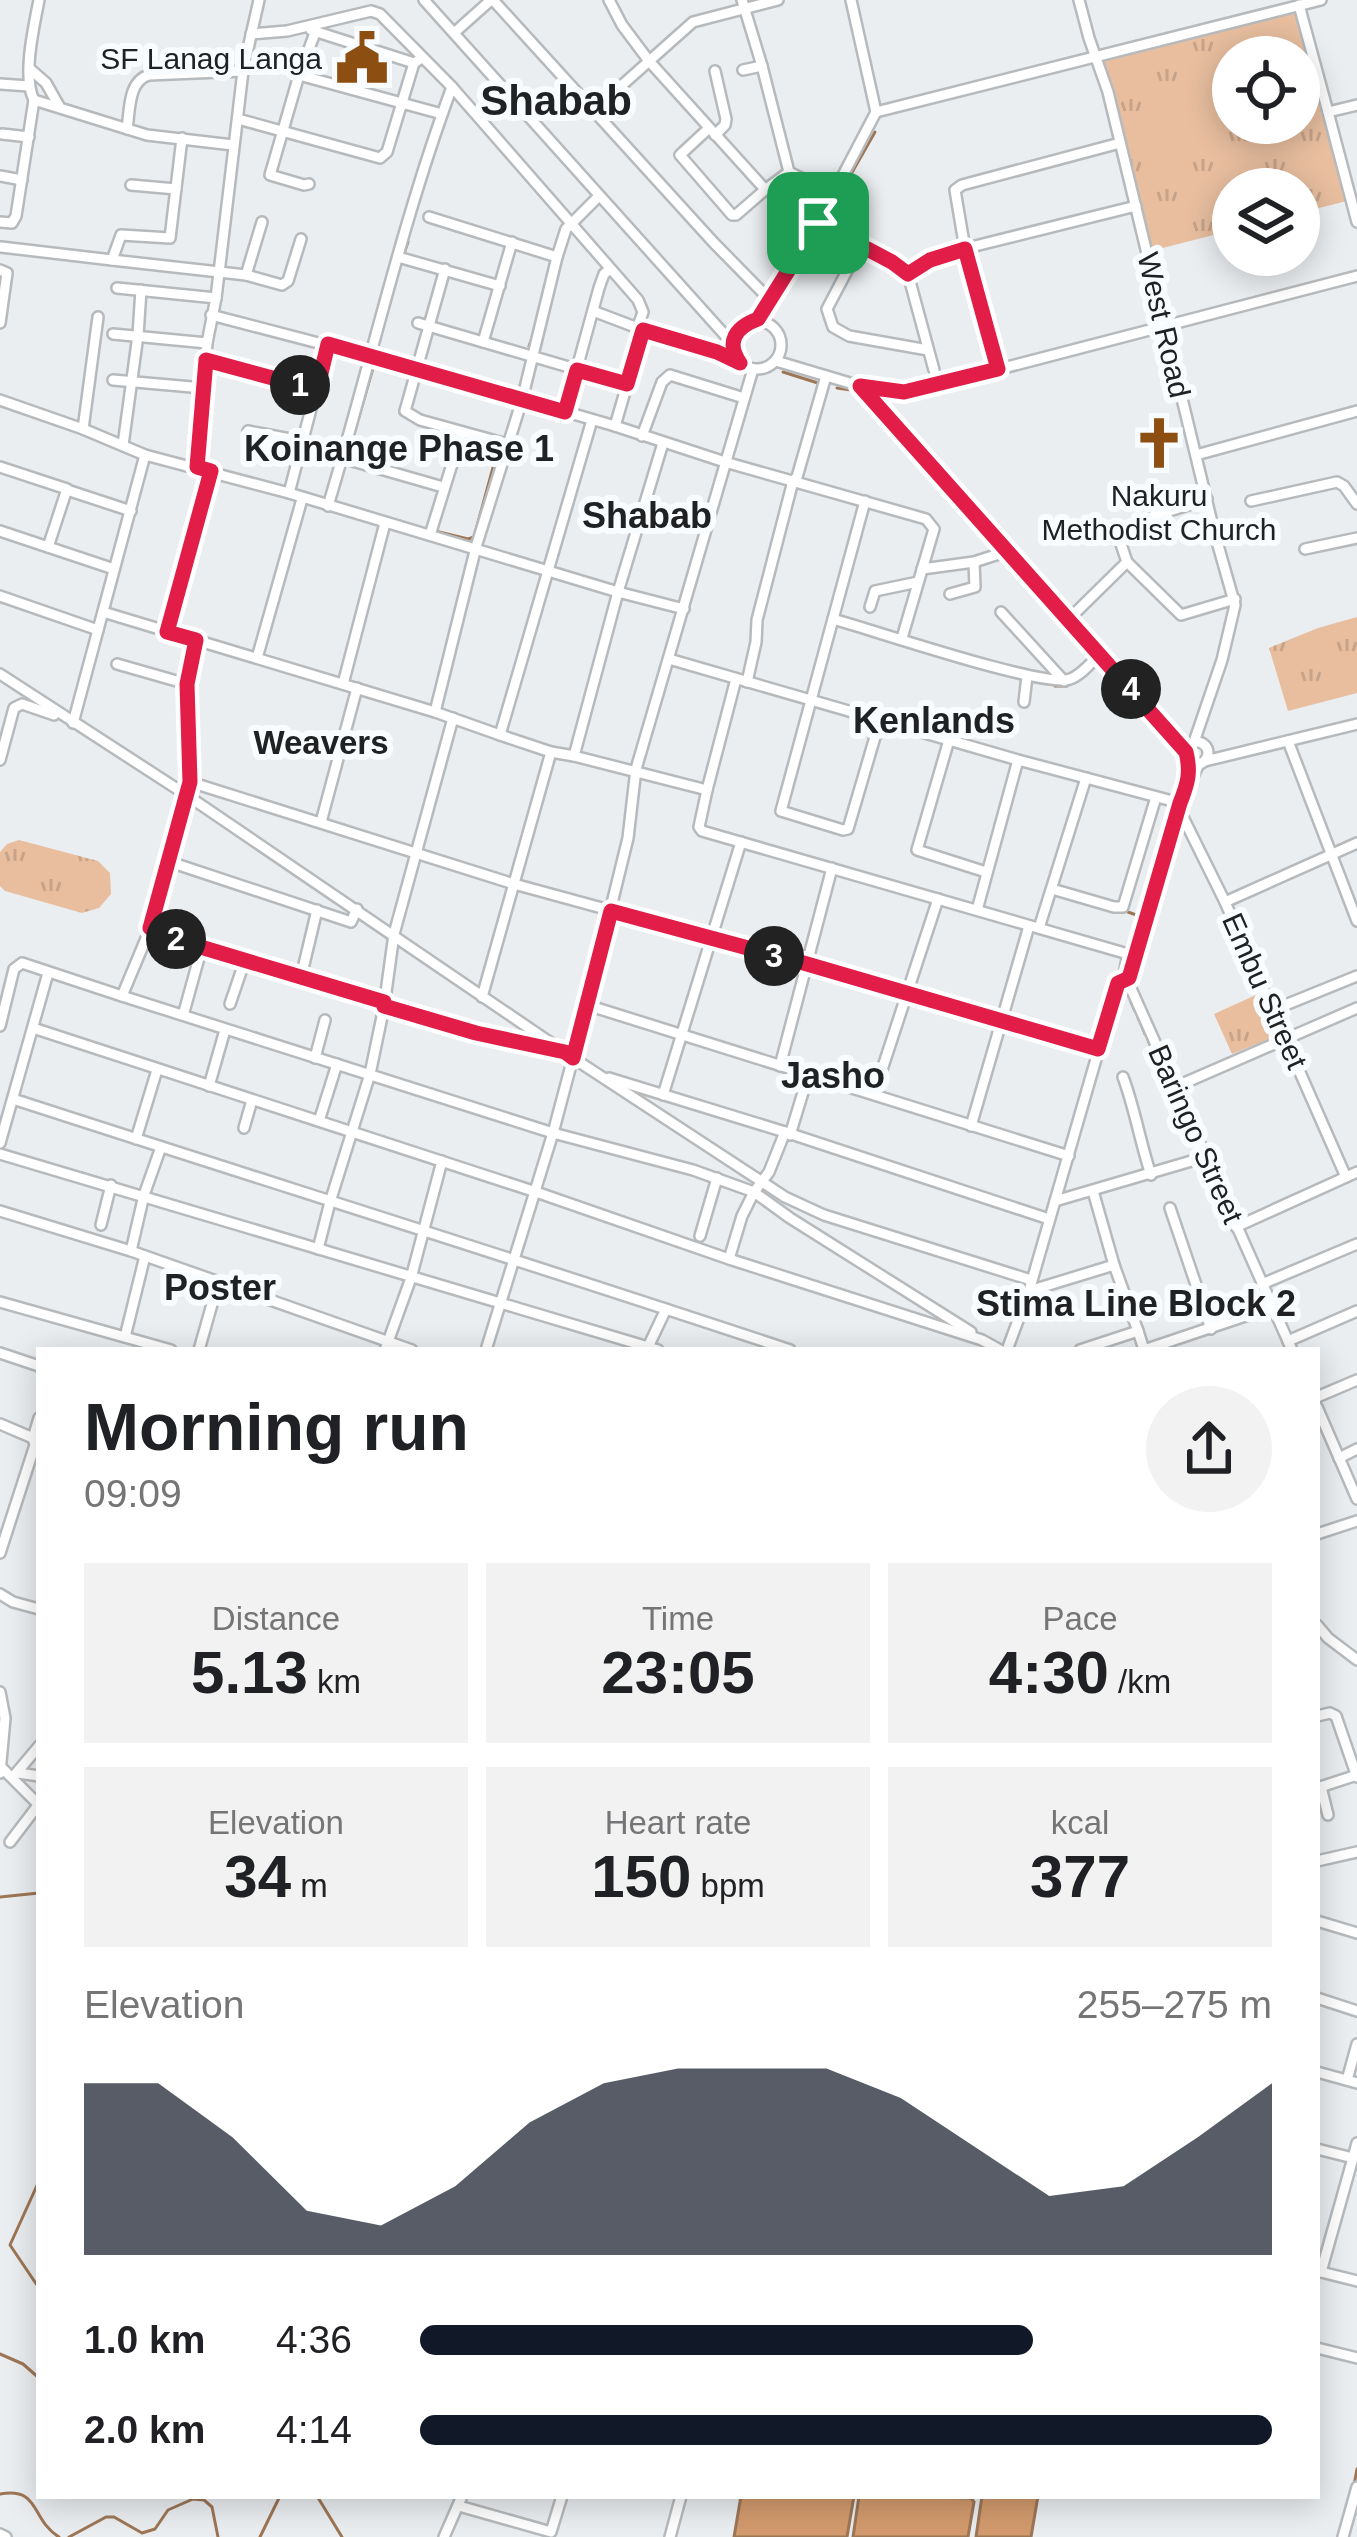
<!DOCTYPE html>
<meta charset="utf-8">
<style>
:root{--surface:#fff;--page:#f2f2f2;--text:#202124;--muted:#757577;--accent:#111827}
body{margin:0;font-family:Arial,sans-serif;background:var(--page);color:var(--text);height:100vh;display:flex;flex-direction:column;font-size:45px;white-space:nowrap}
*{box-sizing:border-box;margin:0}
p{font-size:39px;color:var(--muted)}
.icon{flex:none;width:66px;height:66px;fill:none;stroke:currentColor;stroke-width:2;stroke-linecap:round;stroke-linejoin:round}
.map{position:relative;flex:1;overflow:hidden}
.drawer{position:absolute;left:36px;top:1347px;width:1284px;height:1152px;display:flex;flex-direction:column;background:var(--surface);border-radius:0px;box-shadow:0 6px 30px #0003}
.drawer>*{flex:none}
.buttons{position:absolute;left:1212px;top:36px;display:grid;gap:24px}
.buttons a{display:grid;place-items:center;width:108px;height:108px;border-radius:50%;background:var(--surface);box-shadow:0 6px 30px #0003;font-size:60px}
.pin{position:absolute;display:grid;place-items:center;width:102px;height:102px;color:#fff;margin:-51px;border-radius:24px;box-shadow:0 6px 18px #0006}
.km{position:absolute;width:60px;height:60px;margin:-30px;border-radius:50%;background:#222;color:#fff;font-size:33px;line-height:60px;text-align:center}
.round{display:grid;place-items:center;flex:none;width:126px;height:126px;border-radius:63px;background:var(--page)}
.summary{display:flex;align-items:center;justify-content:space-between;height:204px;padding:0 48px}
h1{font-size:66px;font-weight:700;line-height:90px}
.stats{display:grid;grid-template-columns:repeat(3,1fr);gap:18px;height:204px;padding:12px 48px}
.stats div{display:grid;align-content:center;border-radius:0px;background:var(--page);text-align:center}
.stats b{font-size:60px;font-weight:700}
.stats small{font-size:33px;font-weight:400}
.stats p{font-size:33px}
.chart{height:336px;padding:24px 48px}
.chart p{display:flex;justify-content:space-between}
.chart svg{width:100%;height:216px;margin-top:12px;fill:var(--accent);opacity:.7}
ul{padding:0 48px;list-style:none;font-size:39px}
li{display:grid;grid-template-columns:192px 144px 1fr;align-items:center;height:90px}
li i{height:30px;border-radius:15px;background:var(--accent)}
.map>svg:first-child{display:block}
.grass{fill:url(#grass-tufts);fill-rule:evenodd}
.pitch{fill:#e8be9f}
.water{fill:#d29a6d;stroke:#9d7656;stroke-width:3}
.lines{fill:none;stroke-linecap:round;stroke-linejoin:round}
.stream{stroke:#9d7656;stroke-width:3}
.minor-casing{stroke:#b7babc;stroke-width:14}
.minor{stroke:#fff;stroke-width:9}
.route-casing{stroke:#fff;stroke-width:24}
.route{stroke:#e11d48;stroke-width:15}
.labels{text-anchor:middle;dominant-baseline:central;stroke-width:12;stroke-linejoin:round;paint-order:stroke}
.poi-label{font-size:30px;fill:#202122;stroke:#f9fcfe;text-anchor:end}
.street-label{font-size:30px;fill:#202122;stroke:#f9fcfe}
.neighbourhood-label{font-size:33px;font-weight:bold;fill:#202122;stroke:#f9fcfe}
.quarter-label{font-size:36px;font-weight:bold;fill:#202122;stroke:#f9fcfe}
.district-label{font-size:42px;font-weight:bold;fill:#202122;stroke:#f9fcfe}
</style>
<div class="map">
<svg width="1357" height="2537" viewBox="0 0 1357 2537">
<defs>
<pattern id="grass-tufts" width="24" height="20" patternUnits="userSpaceOnUse" patternTransform="scale(3)"><rect width="24" height="20" fill="#e8be9f"/><path d="M3 7l-1-3M5 7V3M7 7l1-3M15 17l-1-3M17 17v-4M19 17l1-3" fill="none" stroke="#c7a389"/></pattern>
</defs>
<rect width="100%" height="100%" fill="#ebeef1"/>
<g class="grass">
<path d="M1296,4l51,197 -48,12v-24h-66v41l-86,22 -53,-200zM1233,57h66v66h-66z"/>
<path d="M1357,617v76l-69,18 -19,-63 49,-20z"/>
<path d="M19,840l79,21 12,12 1,21 -12,14 -17,5 -77,-22 -5,-5v-34l7,-8z"/>
<path d="M1258,994l18,42 -44,18 -18,-40z"/>
</g>
<path class="pitch" d="M1211,92l13,51 -77,21 -12,-52z"/>
<g class="water">
<path d="M741,2496h113l-7,41h-113z"/>
<path d="M859,2496l112,2 3,4 -6,35h-115z"/>
<path d="M982,2496h56l-7,41h-55z"/>
</g>
<g class="lines">
<g class="stream">
<path d="M826,218l49,-86"/>
<path d="M794,252l15,-24"/>
<path d="M403,256l5,-14"/>
<path d="M395,282l6,-19"/>
<path d="M778,300l39,-66"/>
<path d="M1209,319l148,-38"/>
<path d="M1173,340l9,40"/>
<path d="M1164,343l9,39"/>
<path d="M529,346l4,-10"/>
<path d="M783,372l38,12"/>
<path d="M1174,387l12,45"/>
<path d="M837,388l21,3"/>
<path d="M207,404l4,-34"/>
<path d="M1188,406l10,38"/>
<path d="M355,430l18,-62"/>
<path d="M779,472l15,5"/>
<path d="M338,489l7,-24"/>
<path d="M435,531l33,8 6,-2 20,-73"/>
<path d="M951,650l21,6"/>
<path d="M1055,686h12"/>
<path d="M1166,736l15,20"/>
<path d="M1183,784v-22"/>
<path d="M1128,912l11,4"/>
<path d="M1136,941l3,-12"/>
<path d="M1126,988l4,10"/>
<path d="M1131,1002l4,9"/>
<path d="M1137,1014l2,6"/>
<path d="M1141,1024l4,10"/>
<path d="M1148,1040l4,10"/>
<path d="M1154,1055l5,10"/>
<path d="M1161,1069l5,13"/>
<path d="M1168,1086l4,8"/>
<path d="M1173,1097l7,15"/>
<path d="M82,1173l44,14"/>
<path d="M1126,1286l9,24"/>
<path d="M0,1897l39,-4"/>
<path d="M39,2181l-29,64 29,43"/>
<path d="M0,2354l23,10 16,14"/>
<path d="M1354,2485l3,-16"/>
<path d="M0,2494c41,-7 30,25 59,43"/>
<path d="M317,2496l25,41"/>
<path d="M69,2537l37,-20h8l28,16 13,-4 13,-19 25,-11 11,1 8,7 6,30"/>
<path d="M260,2537l20,-41"/>
</g>
<g class="minor-casing">
<g id="minor">
<path d="M424,0l308,343"/>
<path d="M493,0l221,243 56,57"/>
<path d="M609,0l13,25 27,36 113,125 4,3 23,-17"/>
<path d="M742,0l20,66"/>
<path d="M1079,0l10,38 19,54 106,439 21,74 -13,55 -28,82"/>
<path d="M1299,5l29,107"/>
<path d="M311,30l103,33"/>
<path d="M315,33l-16,42 143,39"/>
<path d="M454,33l37,-33"/>
<path d="M251,34l36,-3 84,-20 9,3 72,73 186,213 5,12 -5,14"/>
<path d="M30,69l16,14 13,23"/>
<path d="M743,70l19,-4 27,106 44,22"/>
<path d="M299,75l-29,100 34,10 5,-1"/>
<path d="M0,84l29,2"/>
<path d="M34,100l113,35 86,10"/>
<path d="M1357,105l-29,7 29,110"/>
<path d="M593,111l100,-89 85,-22"/>
<path d="M876,112l445,-112"/>
<path d="M238,119l142,39 7,-6 27,-89 8,-5"/>
<path d="M127,129c3,-19 1,-48 22,-54l94,-4"/>
<path d="M708,129l-28,26 52,60h4l30,-26"/>
<path d="M2,134l27,3"/>
<path d="M715,135l10,-10 1,-6 -11,-48"/>
<path d="M0,176l22,4"/>
<path d="M131,185l45,4"/>
<path d="M429,217l128,40"/>
<path d="M0,222l12,1 4,-7 18,-116c-12,-23 0,-74 5,-100"/>
<path d="M818,223l74,39 16,12 26,96"/>
<path d="M861,244l-34,65 6,18 16,9 79,14"/>
<path d="M1,247l111,13 9,-25 49,3 12,-100"/>
<path d="M398,257l102,29"/>
<path d="M112,260l134,15 36,10 6,-4 13,-42"/>
<path d="M445,269l-40,142 15,9 87,24"/>
<path d="M0,270l7,3 -7,50"/>
<path d="M908,274l22,-14 45,-14 161,-40"/>
<path d="M246,275l16,-53"/>
<path d="M117,288l99,10"/>
<path d="M593,311l50,19 74,22 23,11"/>
<path d="M211,315l207,54 197,57 110,36 201,57 8,10 -32,109"/>
<path d="M758,319l60,-96 58,-111 -25,-112"/>
<circle cx="757" cy="345" r="24"/>
<path d="M418,323l209,61"/>
<path d="M113,334l94,9"/>
<path d="M483,342l29,-100"/>
<path d="M206,360l111,30"/>
<path d="M776,361l84,25 34,6 48,-8 415,-108"/>
<path d="M998,369l-33,-120 -10,-59 7,-5 158,-42"/>
<path d="M113,380l90,8"/>
<path d="M860,386l326,365"/>
<path d="M0,400l83,29 62,26 144,38 329,99 66,17"/>
<path d="M565,412l34,-124 5,-14 6,-5"/>
<path d="M615,426l28,-96"/>
<path d="M83,429l15,-112"/>
<path d="M248,431l53,10 41,17 101,29"/>
<path d="M642,436l20,-54 8,-7 74,23"/>
<path d="M663,443l-45,149 -44,164 133,34 29,-111"/>
<path d="M123,445l15,-110 3,-45"/>
<path d="M1196,455l161,-44"/>
<path d="M0,467l67,22 -19,58"/>
<path d="M197,467l10,-124 9,-45 27,-227 16,-71"/>
<path d="M67,490l64,21"/>
<path d="M289,493l39,-149"/>
<path d="M865,501l-32,118c37,10 213,70 237,60 11,-4 21,-16 29,-24"/>
<path d="M1251,501l86,-19 7,4 13,18"/>
<path d="M328,506c42,-139 73,-282 124,-419"/>
<path d="M0,531l114,38"/>
<path d="M430,535l32,-103"/>
<path d="M1305,549l52,-11"/>
<path d="M1127,562l-7,-21 11,-14 7,-6 69,-22"/>
<path d="M922,569l52,-7 34,-11"/>
<path d="M950,594l25,-7 -1,-25"/>
<path d="M0,596l98,34"/>
<path d="M870,607l5,-16 43,-9"/>
<path d="M103,612l332,100 65,23 92,-315"/>
<path d="M1001,612l63,69"/>
<path d="M833,619l-52,192 62,19 5,-1 32,-109"/>
<path d="M1069,619l58,-57 54,53 54,-16"/>
<path d="M168,632l43,-161"/>
<path d="M257,658l45,-159"/>
<path d="M669,659l349,101 162,43"/>
<path d="M117,664l70,20"/>
<path d="M0,674l188,122 385,262 212,139 39,18 207,65"/>
<path d="M747,682l9,-40 1,-22 36,-139 4,-4 29,-101"/>
<path d="M343,684l42,-161"/>
<path d="M1024,702l3,-26"/>
<path d="M435,712l41,-165 46,-147 35,-143 9,-28 33,-33"/>
<path d="M73,723l72,-268"/>
<path d="M500,735l51,17 23,4"/>
<path d="M949,740l-32,110 69,22"/>
<path d="M1288,741l69,180"/>
<circle cx="1197" cy="753" r="11"/>
<path d="M0,760l14,-52 8,-4 32,11"/>
<path d="M1205,761l152,-37"/>
<path d="M1199,764l-19,39 -51,181 163,366"/>
<path d="M190,782l324,102 293,80 291,85"/>
<path d="M707,790l-8,37 3,4 426,123 -5,25"/>
<path d="M1179,809l46,93 121,275"/>
<path d="M321,822l36,-134"/>
<path d="M170,862l181,60 6,-13"/>
<path d="M1052,889l62,18h9l33,-110"/>
<path d="M1225,902l132,-59"/>
<path d="M977,910l41,-150"/>
<path d="M1039,928l47,-150"/>
<path d="M150,929l34,13 200,60"/>
<path d="M301,977l16,-67"/>
<path d="M122,996l431,137 140,37 61,22 15,-20 16,-40"/>
<path d="M482,997l69,-245"/>
<path d="M230,1004l15,-44"/>
<path d="M587,1005l482,151"/>
<path d="M384,1007l92,26 83,18"/>
<path d="M1273,1010l84,-34"/>
<path d="M184,1012l18,-65"/>
<path d="M0,1026l14,-57 8,-6 100,33 28,-67 38,-133 2,-14 -3,-98 9,-44"/>
<path d="M33,1028l503,164 193,67 253,81 18,10"/>
<path d="M315,1058l10,-38"/>
<path d="M780,1066l52,-198"/>
<path d="M1123,1077c12,32 17,65 28,98"/>
<path d="M609,1078l176,54 264,87"/>
<path d="M209,1086l16,-56"/>
<path d="M1175,1087l182,-79"/>
<path d="M874,1094l64,-195"/>
<path d="M663,1095l78,-253"/>
<path d="M13,1099c259,84 519,165 777,251"/>
<path d="M319,1121l18,-57"/>
<path d="M971,1126l58,-200"/>
<path d="M244,1128l8,-28"/>
<path d="M790,1135l18,-59"/>
<path d="M136,1139l21,-69"/>
<path d="M0,1143l48,-170"/>
<path d="M0,1154l658,196"/>
<path d="M1055,1201l150,-44"/>
<path d="M1170,1208l41,121"/>
<path d="M0,1211l131,40 281,99"/>
<path d="M101,1225l10,-40"/>
<path d="M1236,1227l121,-55"/>
<path d="M700,1236l17,-58"/>
<path d="M318,1249l12,-47 40,-128 14,-67 10,-73 59,-216"/>
<path d="M131,1251l13,-56 17,-48"/>
<path d="M729,1259l13,-43 12,-24 36,26 181,114"/>
<path d="M1262,1284l95,-40"/>
<path d="M1029,1291l85,-26 -21,-74"/>
<path d="M0,1302l171,48"/>
<path d="M1138,1331l6,19 128,-43"/>
<path d="M125,1337l20,-81"/>
<path d="M1288,1341l69,-30"/>
<path d="M648,1347l18,-38"/>
<path d="M199,1350l19,-67"/>
<path d="M385,1350l26,-72 31,-117"/>
<path d="M486,1350l67,-217 34,-128 41,-167 8,-69 117,-400"/>
<path d="M1007,1350l22,-59 89,-308 6,-4"/>
<path d="M1080,1350l58,-19 -24,-66"/>
<path d="M0,1353l39,13"/>
<path d="M1317,1397l40,-17"/>
<path d="M1317,1407l40,92"/>
<path d="M0,1424l33,14"/>
<path d="M1339,1458l18,-9"/>
<path d="M1317,1534l40,-13"/>
<path d="M0,1553l35,-108 -2,-7 6,-20"/>
<path d="M0,1594l13,8 26,7"/>
<path d="M1317,1625l11,13 29,22"/>
<path d="M0,1692l5,26 -5,55"/>
<path d="M1317,1716l13,-3 6,3 21,61"/>
<path d="M2,1768l37,37"/>
<path d="M18,1773l21,3"/>
<path d="M13,1777l26,-31"/>
<path d="M1321,1787l7,28"/>
<path d="M1317,1788l40,-13"/>
<path d="M10,1842l29,-38"/>
<path d="M1317,1861l40,-9"/>
<path d="M1317,1921l40,12"/>
<path d="M1317,1998l40,13"/>
<path d="M1317,2072l40,11"/>
<path d="M1347,2080l10,-36"/>
<path d="M1317,2149l36,9 4,-15"/>
<path d="M1317,2271l40,10"/>
<path d="M1321,2272l32,-114"/>
<path d="M1317,2348l40,10"/>
<path d="M459,2506l92,26 11,-36"/>
<path d="M0,2534l6,3"/>
<path d="M444,2537l18,-41"/>
<path d="M670,2537l11,-41"/>
<path d="M1343,2537l14,-50"/>
</g>
</g>
<use href="#minor" class="minor"/>
</g>
<g class="lines">
<g class="route-casing">
<path id="route" d="M818,223l74,39 16,12 22,-14 35,-11 33,120 -94,23 -44,-6 326,366c5,20 2,31 -6,51l-51,175 -11,5 -20,66 -291,-85 -196,-53 -38,147 -8,-6 -89,-19 -92,-27v-4l-200,-60 -34,-14 40,-146 -3,-98 9,-44 -29,-8 44,-161 -14,-4 9,-107 111,30 11,-46 237,68 12,-42 50,14 16,-54 74,22 23,11c-15,-21 -4,-36 18,-44z"/>
</g>
<use href="#route" class="route"/>
</g>
<defs>
<g id="civic-bare" transform="scale(4.14)"><path d="M-.6-6.5H3V-4.5H.6V-3L4-1V1h2V6H-6V1h2V-1L-.6-3ZM-1.2 2.5V6h2.4V2.5Z" fill="#8c4e11" stroke="#f9fcfe" stroke-width="2.5" paint-order="stroke"/></g>
<g id="church-bare" transform="scale(4.14)"><path d="M-1.2-6h2.4v3.5h3.3v2.4h-3.3V6h-2.4V-.1h-3.3v-2.4h3.3Z" fill="#8c4e11" stroke="#f9fcfe" stroke-width="2.5" paint-order="stroke"/></g>
</defs>
<g fill-rule="evenodd">
<use href="#civic-bare" x="362" y="58"/>
<use href="#church-bare" x="1159" y="443"/>
</g>
<g class="labels">
<g class="poi-label">
<text x="322" y="58">SF Lanag Langa</text>
<text x="1159" y="495" text-anchor="middle">Nakuru<tspan x="1159" dy="34">Methodist Church</tspan></text>
</g>
<g class="street-label">
<text transform="translate(1164 325) rotate(77)">West Road</text>
<text transform="translate(1265 991) rotate(66)">Embu Street</text>
<text transform="translate(1196 1134) rotate(66)">Baringo Street</text>
</g>
<g class="neighbourhood-label">
<text x="321" y="742">Weavers</text>
</g>
<g class="quarter-label">
<text x="399" y="448">Koinange Phase 1</text>
<text x="647" y="515">Shabab</text>
<text x="934" y="720">Kenlands</text>
<text x="833" y="1075">Jasho</text>
<text x="220" y="1287">Poster</text>
<text x="1136" y="1303">Stima Line Block 2</text>
</g>
<g class="district-label">
<text x="556" y="100">Shabab</text>
</g>
</g>
</svg>
<div class="buttons">
<a><svg class="icon" aria-label="locate" viewBox="0 0 24 24"><circle cx="12" cy="12" r="6"/><path d="M12 2v4M12 18v4M2 12h4M18 12h4"/></svg></a>
<a><svg class="icon" aria-label="layers" viewBox="0 0 24 24"><path d="M12 4l9 5-9 5-9-5zM3 14l9 5 9-5"/></svg></a>
</div>
<div class="pin" style="left:818px;top:223px;background:#1e9e55"><svg class="icon" aria-label="arrive" viewBox="0 0 24 24"><path d="M6 21V4h12l-3 4 3 4H6"/></svg></div>
<b class="km" style="left:300px;top:385px">1</b>
<b class="km" style="left:176px;top:939px">2</b>
<b class="km" style="left:774px;top:956px">3</b>
<b class="km" style="left:1131px;top:689px">4</b>
<section class="drawer">
<div class="summary"><div><h1>Morning run</h1><p>09:09</p></div><a class="round"><svg class="icon" aria-label="share" viewBox="0 0 24 24"><path d="M12 15V3M7 8l5-5 5 5M5 13v7h14v-7"/></svg></a></div>
<div class="stats">
<div><p>Distance</p><b>5.13<small> km</small></b></div>
<div><p>Time</p><b>23:05</b></div>
<div><p>Pace</p><b>4:30<small> /km</small></b></div>
</div>
<div class="stats">
<div><p>Elevation</p><b>34<small> m</small></b></div>
<div><p>Heart rate</p><b>150<small> bpm</small></b></div>
<div><p>kcal</p><b>377</b></div>
</div>
<div class="chart"><p><span>Elevation</span>255–275 m</p>
<svg viewBox="0 0 160 44" preserveAspectRatio="none"><path d="M0 44V9L10 9L20 20L30 35L40 38L50 30L60 17L70 9L80 6L90 6L100 6L110 12L120 22L130 32L140 30L150 20L160 9V44z"/></svg>
</div>
<ul>
<li><b>1.0 km</b>4:36<i style="width:72%"></i></li>
<li><b>2.0 km</b>4:14<i style="width:100%"></i></li>
</ul>
</section>
</div>
